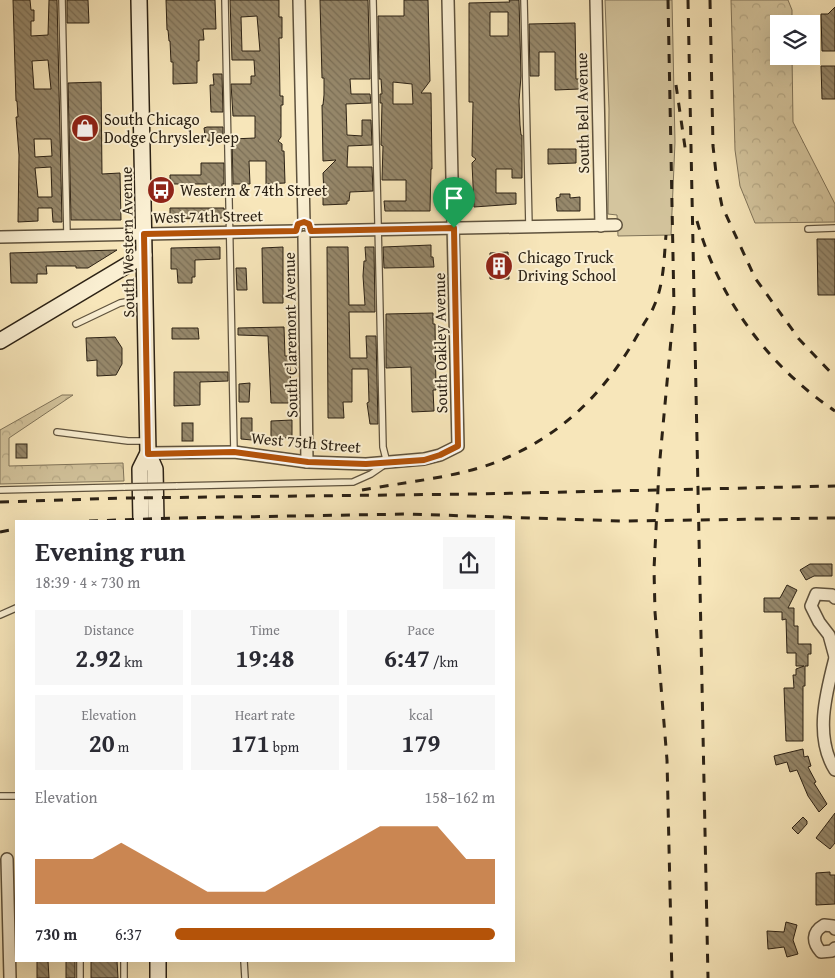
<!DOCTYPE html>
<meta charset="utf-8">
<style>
:root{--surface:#fff;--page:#f7f7f7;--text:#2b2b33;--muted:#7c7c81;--accent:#b45309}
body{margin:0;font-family:"Gentium Book Plus",serif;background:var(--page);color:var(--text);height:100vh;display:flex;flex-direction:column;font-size:19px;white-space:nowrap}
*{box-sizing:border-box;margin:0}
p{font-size:16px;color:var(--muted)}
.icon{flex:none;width:28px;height:28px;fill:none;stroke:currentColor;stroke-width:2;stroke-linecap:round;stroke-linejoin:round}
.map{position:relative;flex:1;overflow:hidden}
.drawer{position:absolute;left:15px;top:520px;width:500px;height:442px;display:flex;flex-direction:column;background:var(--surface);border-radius:0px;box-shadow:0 5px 20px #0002}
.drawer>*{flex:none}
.controls{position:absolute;left:770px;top:15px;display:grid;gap:10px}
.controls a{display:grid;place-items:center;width:50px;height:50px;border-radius:0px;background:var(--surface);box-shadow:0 5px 20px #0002;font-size:25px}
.pin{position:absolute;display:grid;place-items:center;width:42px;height:42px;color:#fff;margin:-51px -21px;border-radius:50% 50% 50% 0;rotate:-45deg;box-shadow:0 0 5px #0007}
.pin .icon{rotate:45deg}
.round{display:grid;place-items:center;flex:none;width:52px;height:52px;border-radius:0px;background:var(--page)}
.summary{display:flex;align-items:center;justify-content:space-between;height:85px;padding:0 20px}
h1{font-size:28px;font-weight:800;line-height:38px}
.figures{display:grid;grid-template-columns:repeat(3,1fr);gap:8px;height:85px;padding:5px 20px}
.figures div{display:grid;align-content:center;border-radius:0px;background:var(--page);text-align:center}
.figures b{font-size:25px;font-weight:800}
.figures small{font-size:14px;font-weight:400}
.figures p{font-size:14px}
.chart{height:140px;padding:10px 20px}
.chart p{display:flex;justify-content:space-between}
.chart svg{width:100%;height:90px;margin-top:5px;fill:var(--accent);opacity:.7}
ul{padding:0 20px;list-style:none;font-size:16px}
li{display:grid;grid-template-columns:80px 60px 1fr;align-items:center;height:38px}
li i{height:12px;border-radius:6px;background:var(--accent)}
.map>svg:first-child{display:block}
.green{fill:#d4c59e;stroke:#80745a}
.forest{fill:url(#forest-crowns);stroke:#80745a}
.building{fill:url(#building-back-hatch);stroke:#2c2215;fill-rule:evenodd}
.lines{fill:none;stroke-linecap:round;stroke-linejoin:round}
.lane-casing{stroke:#5f533e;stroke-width:8}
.street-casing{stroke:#5f533e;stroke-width:14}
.secondary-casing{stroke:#2c2215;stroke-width:18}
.lane{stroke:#faefd2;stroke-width:5.5}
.street{stroke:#faefd2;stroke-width:11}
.secondary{stroke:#faefd2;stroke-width:15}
.rail{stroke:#2c2215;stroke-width:3;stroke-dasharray:9 9;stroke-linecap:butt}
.lane-bridge-casing{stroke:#5f533e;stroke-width:8;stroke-linecap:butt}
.lane-bridge{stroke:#faefd2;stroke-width:5.5}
.route-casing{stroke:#fff;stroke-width:10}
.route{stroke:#b45309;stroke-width:6}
.labels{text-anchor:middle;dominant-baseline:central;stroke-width:4;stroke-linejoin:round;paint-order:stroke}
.street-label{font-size:16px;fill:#2c2215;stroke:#faefd2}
.poi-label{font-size:16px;fill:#2c2215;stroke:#faefd2;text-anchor:start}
</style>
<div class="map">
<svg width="835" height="978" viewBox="0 0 835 978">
<defs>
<pattern id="forest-crowns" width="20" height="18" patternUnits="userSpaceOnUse" patternTransform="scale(1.25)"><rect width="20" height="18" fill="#d4c59e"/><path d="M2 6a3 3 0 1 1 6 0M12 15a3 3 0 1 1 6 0" fill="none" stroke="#b6a987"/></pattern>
<pattern id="building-back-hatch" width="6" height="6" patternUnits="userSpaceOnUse" patternTransform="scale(1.25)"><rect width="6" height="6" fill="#96886b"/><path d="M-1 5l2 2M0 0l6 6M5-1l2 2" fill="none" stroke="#7b6f57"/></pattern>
</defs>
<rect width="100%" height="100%" fill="#f7e6ba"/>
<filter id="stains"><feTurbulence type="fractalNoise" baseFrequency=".004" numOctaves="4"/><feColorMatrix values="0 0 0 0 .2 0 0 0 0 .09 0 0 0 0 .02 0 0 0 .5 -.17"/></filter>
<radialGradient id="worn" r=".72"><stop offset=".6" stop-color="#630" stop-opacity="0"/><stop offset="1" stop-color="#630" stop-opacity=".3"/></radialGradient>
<path class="green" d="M605,0h67l3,142 -4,93 -53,1 -1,-21 -9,-1 1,-105z"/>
<g class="forest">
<path d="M731,0h57l4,10v14h-13v32h13l1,66 42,82v18l-80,1 -15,-37 -5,-36z"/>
<path d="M62,395h11l-64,43v28l114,-3 1,18 -124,3v-54z"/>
</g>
<g class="building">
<path d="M13,0h17l1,10h3v11h-3v15l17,-1 1,-35h8l5,222h-9l-1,-14h-14v13l-20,1 1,-67 -3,-38h2l-1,-16h-1zM48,60l3,29h-17l-2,-28zM51,139l1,17 -17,1 -1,-18zM51,167l1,30h-14l-3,-29z"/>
<path d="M67,0h21l1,23h-22z"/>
<path d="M166,0h49l1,29h-13l1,11h-5v21h-2v22l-24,1v-22h-2l-1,-21h-1l-1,-11h-1z"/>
<path d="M230,0h49v17h3v21h-3l1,58h3v9h-2v32l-3,4 4,3v7h2l1,32 -19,1v-23h-17l1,23h-17l-1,-45 23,-1v-22h-22l-2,-32h20v-8h4l-1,-16h-22zM257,16l3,35h-18l-1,-34z"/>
<path d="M320,0h48l2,79h-20l1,15h19l1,9 -25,1 1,31 15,1v-16h9l1,25 -24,1 -1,21h25l1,24 -23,1 -1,9h-2v3l-24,1v-10h1l-1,-22 13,-13 -13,1 -1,-56h1l1,-10v-17h-2z"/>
<path d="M404,0h24l2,81 -9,12h10l1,76h-1l-1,42h-45l-1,-10h22v-21h-24l1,-34 -2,-1 1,-42h-2v-9h2l-1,-15h-2l-1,-63h26zM393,82l19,2 1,20h-20z"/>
<path d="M509,0h10l2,76 -2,25 1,24 1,10h1v43h-10v-9h-16v24h20v11l-42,3 -2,-44 4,-4 -4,-3 1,-54h-4v-99l41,-1zM490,12h18v24h-18z"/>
<path d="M835,7v44h-13l-1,-37h7z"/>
<path d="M575,23l1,56h3l1,10 -25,1v-38h-16v24h-9l-1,-52z"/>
<path d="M821,66h14v33h-13z"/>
<path d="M213,74h9l1,38h-12l-1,-27h4z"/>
<path d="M101,82l1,92 18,-1 1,47h-50l-3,-137z"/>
<path d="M207,127h16v14h-15l-1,-6h-2l-1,-7z"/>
<path d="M548,149h28v14l-28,1z"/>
<path d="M201,163h23v21h-2v6l-15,1v-7h-37v-9h31z"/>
<path d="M560,194h10v4l10,-1v14h-23l-1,-13 4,-1z"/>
<path d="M170,208h54l1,10 -55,1z"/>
<path d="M817,239h18v56h-17z"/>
<path d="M431,245v12h2l1,10 -50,1 -1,-21z"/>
<path d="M220,247v12l-25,1v17h-3v6h-14l-1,-14h-6v-21z"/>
<path d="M283,247v56h-20l-1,-55z"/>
<path d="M327,247h21l1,58h16l-2,-29 1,-15h2l-1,-14h9l1,65h-26l1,46h17l-1,-22h10l2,88h-8l-3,-21 2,-1 -1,-33h-16v33h-9l1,16h-16z"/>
<path d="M117,250l-29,18h-12v-2h-30l1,8h-10v9h-26l-1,-30z"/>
<path d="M508,252l1,27h-19v-26z"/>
<path d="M236,268h10l1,22h-10z"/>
<path d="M433,313v11h2l1,66h-3l1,21 -22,1 -1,-45 -25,1v-54z"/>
<path d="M284,327l1,29h5l1,47h-20l-3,-67 -30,-1v-7z"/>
<path d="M172,328h26l1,11h-27z"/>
<path d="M115,337l7,11v16l-6,11 -19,1v-16l-10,1 -1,-23z"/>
<path d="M174,372h54v9l-28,1v23l-26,1z"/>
<path d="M250,383l-1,19h-10v-18z"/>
<path d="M241,418h11v22l-11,-1z"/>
<path d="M292,420v18h-21v-17z"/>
<rect x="182" y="423" width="11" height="18"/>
<rect x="16" y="444" width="11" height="14"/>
<path d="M810,564h22v12h-18l-8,4 -6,-10z"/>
<path d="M787,585l10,5 -9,18h6v18h4v18h13v10h-3v12h-3v20h-2v55h-17l-2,-53h10l-1,-13h3v-6l8,-3h-8v-13h-9l-1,-34 -4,1v-8h-18v-14h16z"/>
<path d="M803,749l1,8 4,-1 3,10 -3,1 8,15 -2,1 13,21 -8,8 -11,-16 -11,-26 -7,2 -3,-10 -11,3 -2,-9z"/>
<path d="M835,813v30l-5,6 -14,-11z"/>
<path d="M803,817l4,4v3l-9,10 -6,-6z"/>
<path d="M830,872v3h5v29l-19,1v-32z"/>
<path d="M786,922l11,3 -4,15 5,14 -11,3 -3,-10 -16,2 -1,-18 17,1z"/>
<path d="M37,961h11l1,17h-12z"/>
<rect x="66" y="961" width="9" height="17"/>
<path d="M91,961h26l1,17h-27z"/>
</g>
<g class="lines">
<g class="lane-casing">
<g id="lane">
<path d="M62,0l5,235"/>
<path d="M225,0l9,452"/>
<path d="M524,0l5,227"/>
<path d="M808,229l27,-1"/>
<path d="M76,324l44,-21 23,-4"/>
<path d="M57,432l71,9h19"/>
<path d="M176,486l177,-4 18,-8 16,-11 -4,-16 -10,-447"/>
<path d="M0,490l125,-3"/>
<path d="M0,615l16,-7"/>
<path d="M0,796h16"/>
<path d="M80,961v17"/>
<path d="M124,961v17"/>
<path d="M244,961l1,17"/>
</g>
</g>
<g class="street-casing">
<g id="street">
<path d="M299,0l5,222"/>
<path d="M596,0l5,226"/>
<path d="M311,231l305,-6"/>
<path d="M0,237l296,-6"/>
<path d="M304,237l3,225"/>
<path d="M148,453l86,-1 73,10 59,2 58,-5 16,-4 18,-9 -10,-446"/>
<path d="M835,598l-3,-3 -16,-1 -5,12 8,16 10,13 6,22"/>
<path d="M835,658c-9,35 -21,79 0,112"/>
<path d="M7,859l3,119"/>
<path d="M835,929l-2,-3 -9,-1c-12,7 -12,17 -3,27l11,-1 3,-3"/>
</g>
</g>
<g class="secondary-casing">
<g id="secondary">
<path d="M139,0l9,453 7,16 1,52"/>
<path d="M0,341l144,-86"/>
<path d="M141,521l-1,-52 8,-16"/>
<path d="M158,961v17"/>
</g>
</g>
<use href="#lane" class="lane"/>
<use href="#street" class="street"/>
<use href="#secondary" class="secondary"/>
<g class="rail">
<path d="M668,0l6,307 -15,162 -5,100 1,43 12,148 5,218"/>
<path d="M688,0l20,978"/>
<path d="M710,0l3,146 4,36 5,24 33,72 44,61 36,38"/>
<path d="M676,85l10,69"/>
<path d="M697,221c22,78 71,145 138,190"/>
<path d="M362,490c43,-8 98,-13 137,-29 66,-27 108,-71 142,-132 4,-8 10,-15 13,-23 10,-22 10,-48 12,-71"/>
<path d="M0,502l125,-4 353,-4 357,-8"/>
<path d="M89,521l88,-3 231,-4 213,7 214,-3"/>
<path d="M0,532l16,-3"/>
</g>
<g class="lane-bridge-casing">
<path id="lane-bridge" d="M125,487l51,-1"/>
</g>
<use href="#lane-bridge" class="lane-bridge"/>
</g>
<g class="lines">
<g class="route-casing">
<path id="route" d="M304,222l5,2 2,7 143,-3 4,218 -18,9 -16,5 -58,4 -58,-2 -74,-10 -86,2 -4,-220 152,-3 2,-7z"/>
</g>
<use href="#route" class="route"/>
</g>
<defs>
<g id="shop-disc" transform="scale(1.4375)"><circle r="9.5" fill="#8f2418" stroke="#faefd2"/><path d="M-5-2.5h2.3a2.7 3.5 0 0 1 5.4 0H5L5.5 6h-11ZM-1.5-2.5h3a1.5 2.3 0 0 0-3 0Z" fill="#fff"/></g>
<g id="bus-disc" transform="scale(1.4375)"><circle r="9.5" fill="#8f2418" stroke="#faefd2"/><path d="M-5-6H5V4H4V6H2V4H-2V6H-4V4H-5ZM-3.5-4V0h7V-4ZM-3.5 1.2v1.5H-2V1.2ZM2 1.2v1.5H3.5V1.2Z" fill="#fff"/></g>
<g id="building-disc" transform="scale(1.4375)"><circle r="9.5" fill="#8f2418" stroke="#faefd2"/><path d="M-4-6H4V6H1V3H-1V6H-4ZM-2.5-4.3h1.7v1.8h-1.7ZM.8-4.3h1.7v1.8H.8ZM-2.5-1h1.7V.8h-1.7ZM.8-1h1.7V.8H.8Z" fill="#fff"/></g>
</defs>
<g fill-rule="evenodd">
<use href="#shop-disc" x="85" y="128"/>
<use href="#bus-disc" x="161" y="190"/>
<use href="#building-disc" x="499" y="266"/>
</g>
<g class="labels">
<g class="street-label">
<text transform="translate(582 113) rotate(-91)">South Bell Avenue</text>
<text transform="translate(208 216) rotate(-1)">West 74th Street</text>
<text transform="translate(127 242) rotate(-91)">South Western Avenue</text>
<text transform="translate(290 335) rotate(-91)">South Claremont Avenue</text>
<text transform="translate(440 343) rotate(-91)">South Oakley Avenue</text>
<text transform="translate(306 442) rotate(5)">West 75th Street</text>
</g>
<g class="poi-label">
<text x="104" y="119">South Chicago<tspan x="104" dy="18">Dodge Chrysler Jeep</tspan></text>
<text x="180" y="190">Western &amp; 74th Street</text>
<text x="518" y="257">Chicago Truck<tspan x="518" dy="18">Driving School</tspan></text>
</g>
</g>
<rect width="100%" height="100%" filter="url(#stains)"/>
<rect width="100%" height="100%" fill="url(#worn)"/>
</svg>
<div class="controls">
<a><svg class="icon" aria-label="layers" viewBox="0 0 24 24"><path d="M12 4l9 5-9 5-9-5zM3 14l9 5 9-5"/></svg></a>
</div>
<div class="pin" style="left:454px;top:228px;background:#1e9e55"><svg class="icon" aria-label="arrive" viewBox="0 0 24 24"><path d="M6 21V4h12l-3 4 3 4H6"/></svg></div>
<section class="drawer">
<div class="summary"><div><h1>Evening run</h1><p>18:39 · 4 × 730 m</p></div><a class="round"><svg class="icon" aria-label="share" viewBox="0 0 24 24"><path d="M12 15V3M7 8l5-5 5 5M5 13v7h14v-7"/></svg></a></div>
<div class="figures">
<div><p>Distance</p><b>2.92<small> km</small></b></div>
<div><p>Time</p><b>19:48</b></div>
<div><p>Pace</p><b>6:47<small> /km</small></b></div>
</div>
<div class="figures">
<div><p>Elevation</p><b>20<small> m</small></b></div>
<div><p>Heart rate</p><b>171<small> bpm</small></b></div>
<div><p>kcal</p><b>179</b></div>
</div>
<div class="chart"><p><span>Elevation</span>158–162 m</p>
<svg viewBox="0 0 160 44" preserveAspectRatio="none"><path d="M0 44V22L10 22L20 22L30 14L40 22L50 30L60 38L70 38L80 38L90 30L100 22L110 14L120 6L130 6L140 6L150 22L160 22V44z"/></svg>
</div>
<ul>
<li><b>730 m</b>6:37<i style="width:100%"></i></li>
</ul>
</section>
</div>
